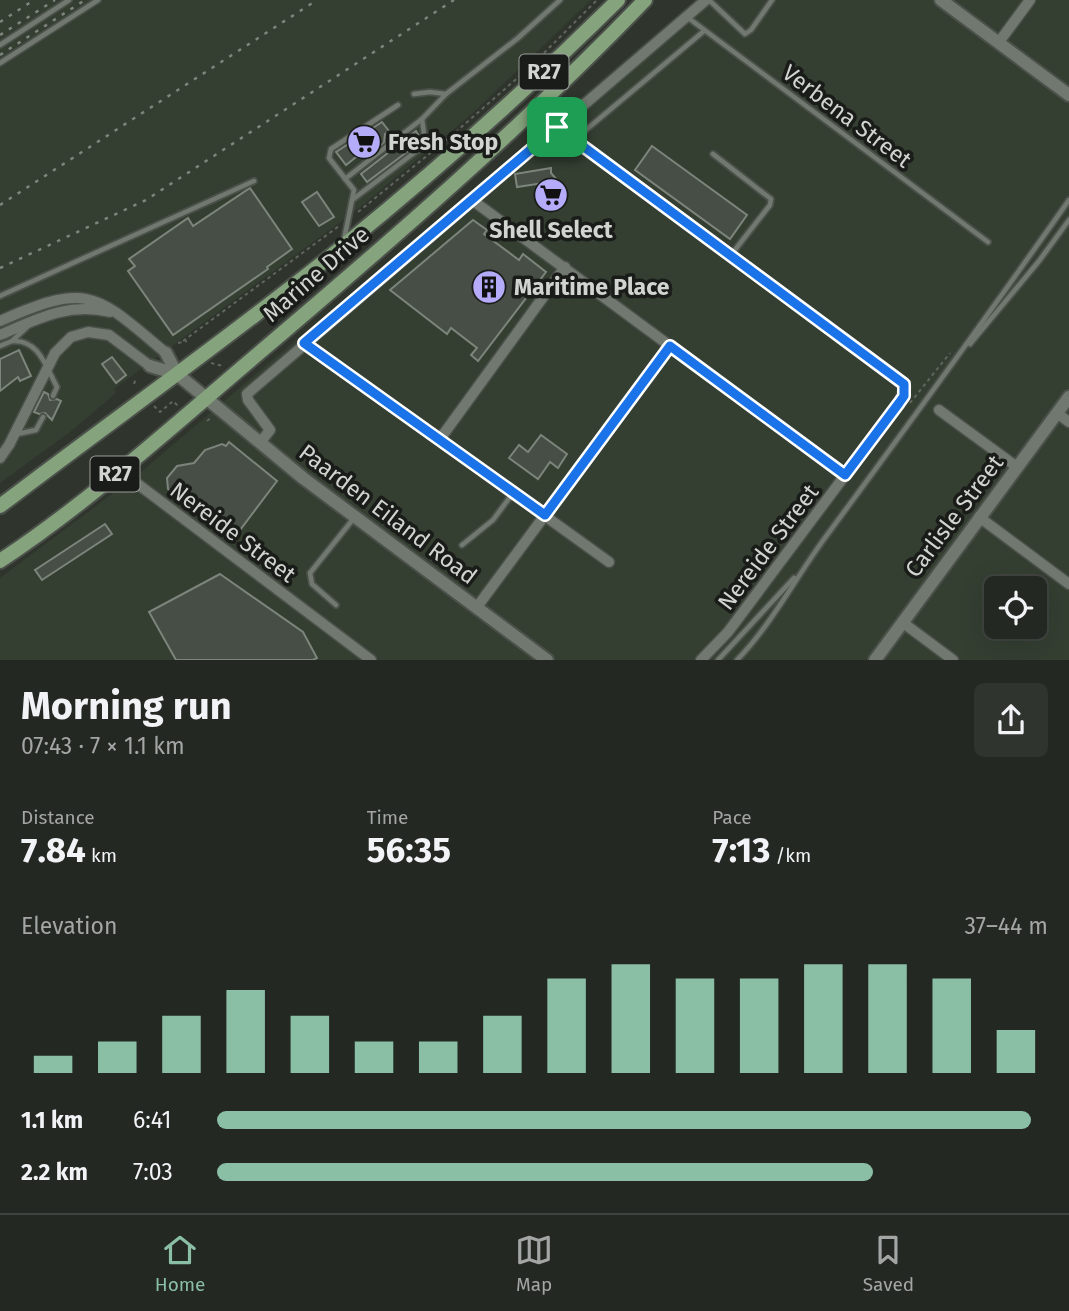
<!DOCTYPE html>
<meta charset="utf-8">
<style>
:root{--surface:#232822;--page:#2f342f;--text:#f1f3f6;--muted:#a3a6a5;--line:#404440;--accent:#8abfa5}
body{margin:0;font-family:"Fira Sans",sans-serif;background:var(--page);color:var(--text);height:100vh;display:flex;flex-direction:column;font-size:26px;white-space:nowrap}
*{box-sizing:border-box;margin:0}
p{font-size:23px;color:var(--muted)}
.icon{flex:none;width:38px;height:38px;fill:none;stroke:currentColor;stroke-width:2;stroke-linecap:round;stroke-linejoin:round}
.map{position:relative;height:660px;overflow:hidden}
.details{display:flex;flex-direction:column;background:var(--surface);flex:1}
.details>*{flex:none}
.fabs{position:absolute;left:984px;top:576px;display:grid;gap:14px}
.fabs a{display:grid;place-items:center;width:63px;height:63px;border-radius:10px;background:var(--surface);box-shadow:0 7px 28px #0002,0 0 0 2px var(--line);font-size:35px}
.pin{position:absolute;display:grid;place-items:center;width:60px;height:60px;color:#fff;margin:-30px;border-radius:14px;box-shadow:0 4px 10px #0006}
.round{display:grid;place-items:center;flex:none;width:74px;height:74px;border-radius:10px;background:var(--page)}
.head{display:flex;align-items:center;justify-content:space-between;height:119px;padding:0 21px}
h1{font-size:38px;font-weight:700;line-height:52px}
.metrics{display:grid;grid-template-columns:repeat(3,1fr);gap:10px;height:119px;padding:7px 21px}
.metrics div{display:grid;align-content:center}
.metrics b{font-size:35px;font-weight:700}
.metrics small{font-size:19px;font-weight:400}
.metrics p{font-size:19px}
.chart{height:196px;padding:14px 21px}
.chart p{display:flex;justify-content:space-between}
.chart svg{width:100%;height:126px;margin-top:7px;stroke:var(--accent);stroke-width:6}
ul{padding:0 21px;list-style:none;font-size:23px}
li{display:grid;grid-template-columns:112px 84px 1fr;align-items:center;height:52px}
li i{height:18px;border-radius:9px;background:var(--accent)}
.tabs{display:flex;justify-content:space-around;align-items:center;height:98px;border-top:2px solid var(--line);background:var(--surface);font-size:19px;color:var(--muted)}
.tabs a{display:grid;justify-items:center;gap:4px}
.tabs .active{color:var(--accent)}
.map>svg:first-child{display:block}
.built{fill:#343e31;fill-rule:evenodd}
.building{fill:#474e45;stroke:#7d847b;stroke-width:2}
.lines{fill:none;stroke-linecap:round;stroke-linejoin:round}
.lane-casing{stroke:#4b514a;stroke-width:8}
.street-casing{stroke:#4b514a;stroke-width:13}
.secondary-casing{stroke:#4b514a;stroke-width:16}
.primary-casing{stroke:#4b514a;stroke-width:18}
.path{stroke:#60655e;stroke-width:2;stroke-dasharray:3.5 3.5;stroke-linecap:butt}
.lane{stroke:#71786f;stroke-width:4.5}
.street{stroke:#71786f;stroke-width:10}
.secondary{stroke:#71786f;stroke-width:12}
.primary{stroke:#85a37d;stroke-width:14}
.rail{stroke:#7f847d;stroke-width:2.5;stroke-dasharray:3.5 7;stroke-linecap:butt}
.route-casing{stroke:#fff;stroke-width:14}
.route{stroke:#1a73e8;stroke-width:9}
.labels{text-anchor:middle;dominant-baseline:central;stroke-width:7;stroke-linejoin:round;paint-order:stroke}
.shield{fill:#191c18;stroke:#9a9e99;stroke-width:2}
.shield-label{font-size:21px;font-weight:bold;fill:#d1d5d0}
.street-label{font-size:23px;fill:#d1d5d0;stroke:#191c18}
.poi-label{font-size:23px;font-weight:bold;fill:#d1d5d0;stroke:#191c18;text-anchor:start}
</style>
<div class="map">
<svg width="1069" height="660" viewBox="0 0 1069 660">
<rect width="100%" height="100%" fill="#2f352d"/>
<g class="built">
<path d="M0,0h591l-117,112 -116,97 -244,180 2,4 -46,39 -70,51z"/>
<path d="M695,0h374v660h-1069v-82l141,-106zM996,588h38v38h-38z"/>
</g>
<g class="building">
<path d="M382,122l7,9 -4,3 -1,9 -4,3h-10l-24,19 -10,-13z"/>
<path d="M416,131l3,5v7l-52,39 -6,-8z"/>
<path d="M652,146l95,69 -17,24 -95,-69z"/>
<path d="M551,168v5l7,8 -10,8 -5,-6 -26,4 -2,-13z"/>
<path d="M250,188l42,61 -25,18 1,2 -95,66 -45,-64 7,-5 -6,-7 59,-41 5,8z"/>
<path d="M317,192l17,25 -15,9 -17,-24z"/>
<path d="M473,220l14,10 -3,4 35,26 4,-6 23,18 -68,89 -7,-6 6,-7 -26,-20 -4,6 -57,-44z"/>
<path d="M19,350l12,26 -11,5 -2,-4 -18,14v-32z"/>
<path d="M112,357l14,18 -10,8 -14,-19z"/>
<path d="M44,392l4,2 2,6 7,-1 4,2 -9,19 -7,-7 -6,1 -5,-2z"/>
<path d="M541,435l26,19 -9,14 -8,-6 -12,17 -29,-21 10,-13 9,7z"/>
<path d="M229,442l48,39 -43,57 -66,-49 -1,-11 10,-12 17,-3 11,-13 17,-6 4,2z"/>
<path d="M105,524l7,10 -70,46 -7,-10z"/>
<path d="M220,574l83,58 14,26 -4,2h-137l-27,-48z"/>
</g>
<g class="lines">
<g class="lane-casing">
<g id="lane">
<path d="M709,0l36,34 6,-4 21,-30"/>
<path d="M687,17l301,225"/>
<path d="M0,45l69,-45"/>
<path d="M0,63l98,-63"/>
<path d="M414,94l16,-2 16,2"/>
<path d="M422,119l24,-25 72,-56 42,-38"/>
<path d="M575,139l129,-108"/>
<path d="M713,154l58,45 -1,6 -39,50"/>
<path d="M345,179l77,-60 3,22 -2,5 -71,54"/>
<path d="M344,240l10,-50 -25,-32 2,-9 67,-44"/>
<path d="M0,296l254,-115"/>
<path d="M12,341c27,-2 34,26 45,46l-4,9"/>
<path d="M970,344l69,-83 30,-41"/>
<path d="M0,346l12,-5 15,-14"/>
<path d="M17,434l19,-4 7,-13"/>
<path d="M462,545l31,-25 20,-27"/>
<path d="M336,605l-24,-21 -2,-11 44,-55"/>
<path d="M718,660l76,-82"/>
<path d="M737,660c36,-37 61,-87 93,-129 81,-110 161,-220 239,-331"/>
</g>
</g>
<g class="street-casing">
<g id="street">
<path d="M999,42l31,-42"/>
<path d="M557,127l339,250 9,10 -6,16 -171,229 -27,28"/>
<path d="M472,200l373,275"/>
<path d="M0,321c90,-40 95,-27 166,32"/>
<path d="M0,335c37,-16 68,-33 110,-23"/>
<path d="M305,343l304,219"/>
<path d="M939,410l78,57"/>
<path d="M1057,413l12,9"/>
<path d="M440,439l125,-172"/>
<path d="M260,443l10,-13 -22,-30 -1,-6 459,-394"/>
<path d="M0,458l9,-13 46,-92 16,-16 17,-5 21,3 41,31"/>
<path d="M139,485l232,175"/>
<path d="M979,517l90,67"/>
<path d="M477,607l193,-261"/>
<path d="M902,622l51,38"/>
</g>
</g>
<g class="secondary-casing">
<g id="secondary">
<path d="M941,0l128,95"/>
<path d="M166,353l11,21"/>
<path d="M150,366l27,8 126,104 244,182"/>
<path d="M875,660l194,-263"/>
</g>
</g>
<g class="primary-casing">
<g id="primary">
<path d="M0,506c114,-87 231,-169 342,-259 96,-78 188,-160 276,-247"/>
<path d="M0,561c92,-61 175,-137 259,-208 133,-113 265,-227 386,-353"/>
</g>
</g>
<g class="path">
<path d="M544,53l53,-53"/>
<path d="M358,212l92,-75 80,-70"/>
<path d="M183,341l156,-115"/>
<path d="M178,343l9,-2"/>
<path d="M211,363l12,3"/>
<path d="M134,384l2,-6"/>
<path d="M910,403l40,-50"/>
<path d="M154,406l6,6 13,-11 5,5"/>
<path d="M207,421l5,-4"/>
</g>
<use href="#lane" class="lane"/>
<use href="#street" class="street"/>
<use href="#secondary" class="secondary"/>
<use href="#primary" class="primary"/>
<g class="rail">
<path d="M0,22l34,-22"/>
<path d="M0,35l55,-35"/>
<path d="M0,55l85,-55"/>
<path d="M0,205l317,-205"/>
<path d="M0,268l146,-68 308,-200"/>
</g>
</g>
<g class="lines">
<g class="route-casing">
<path id="route" d="M557,127l347,257v12l-5,7 -54,72 -175,-129 -125,169 -241,-172z"/>
</g>
<use href="#route" class="route"/>
</g>
<defs>
<g id="supermarket-disc" transform="scale(1.75)"><circle r="9.5" fill="#b4acf9" stroke="#191c18"/><path d="M-6-5.5h2.5l.6 2H6L4.5 2H-2.5L-4.4-4H-6ZM-1.5 3.2a1.3 1.3 0 1 0 .1 0ZM3 3.2a1.3 1.3 0 1 0 .1 0Z" fill="#111"/></g>
<g id="building-disc" transform="scale(1.75)"><circle r="9.5" fill="#b4acf9" stroke="#191c18"/><path d="M-4-6H4V6H1V3H-1V6H-4ZM-2.5-4.3h1.7v1.8h-1.7ZM.8-4.3h1.7v1.8H.8ZM-2.5-1h1.7V.8h-1.7ZM.8-1h1.7V.8H.8Z" fill="#111"/></g>
</defs>
<g fill-rule="evenodd">
<use href="#supermarket-disc" x="364" y="142"/>
<use href="#supermarket-disc" x="551" y="195"/>
<use href="#building-disc" x="489" y="287"/>
</g>
<g class="labels">
<g class="shield">
<rect x="519.5" y="54.5" width="49" height="35" rx="5"/>
<rect x="90.5" y="456.5" width="49" height="35" rx="5"/>
</g>
<g class="shield-label">
<text x="544" y="72">R27</text>
<text x="115" y="474">R27</text>
</g>
<g class="street-label">
<text transform="translate(847 116) rotate(37)">Verbena Street</text>
<text transform="translate(316 274) rotate(-41)">Marine Drive</text>
<text transform="translate(388 514) rotate(37)">Paarden Eiland Road</text>
<text transform="translate(954 516) rotate(-53)">Carlisle Street</text>
<text transform="translate(233 532) rotate(37)">Nereide Street</text>
<text transform="translate(768 547) rotate(-53)">Nereide Street</text>
</g>
<g class="poi-label">
<text x="388" y="142">Fresh Stop</text>
<text x="551" y="230" text-anchor="middle">Shell Select</text>
<text x="514" y="287">Maritime Place</text>
</g>
</g>
</svg>
<div class="fabs">
<a><svg class="icon" aria-label="locate" viewBox="0 0 24 24"><circle cx="12" cy="12" r="6"/><path d="M12 2v4M12 18v4M2 12h4M18 12h4"/></svg></a>
</div>
<div class="pin" style="left:557px;top:127px;background:#1e9e55"><svg class="icon" aria-label="arrive" viewBox="0 0 24 24"><path d="M6 21V4h12l-3 4 3 4H6"/></svg></div>
</div>
<section class="details">
<div class="head"><div><h1>Morning run</h1><p>07:43 · 7 × 1.1 km</p></div><a class="round"><svg class="icon" aria-label="share" viewBox="0 0 24 24"><path d="M12 15V3M7 8l5-5 5 5M5 13v7h14v-7"/></svg></a></div>
<div class="metrics">
<div><p>Distance</p><b>7.84<small> km</small></b></div>
<div><p>Time</p><b>56:35</b></div>
<div><p>Pace</p><b>7:13<small> /km</small></b></div>
</div>
<div class="chart"><p><span>Elevation</span>37–44 m</p>
<svg viewBox="0 0 160 44" preserveAspectRatio="none"><path d="M5 44V38M15 44V33M25 44V24M35 44V15M45 44V24M55 44V33M65 44V33M75 44V24M85 44V11M95 44V6M105 44V11M115 44V11M125 44V6M135 44V6M145 44V11M155 44V29"/></svg>
</div>
<ul>
<li><b>1.1 km</b>6:41<i style="width:98%"></i></li>
<li><b>2.2 km</b>7:03<i style="width:79%"></i></li>
</ul>
</section>
<nav class="tabs">
<a class="active"><svg class="icon" aria-label="home" viewBox="0 0 24 24"><path d="M3 11l9-7 9 7M6 9v11h12V9"/></svg>Home</a>
<a><svg class="icon" aria-label="map" viewBox="0 0 24 24"><path d="M3 6l6-2 6 2 6-2v14l-6 2-6-2-6 2zM9 4v14M15 6v14"/></svg>Map</a>
<a><svg class="icon" aria-label="saved" viewBox="0 0 24 24"><path d="M7 4h10v16l-5-4-5 4z"/></svg>Saved</a>
</nav>
